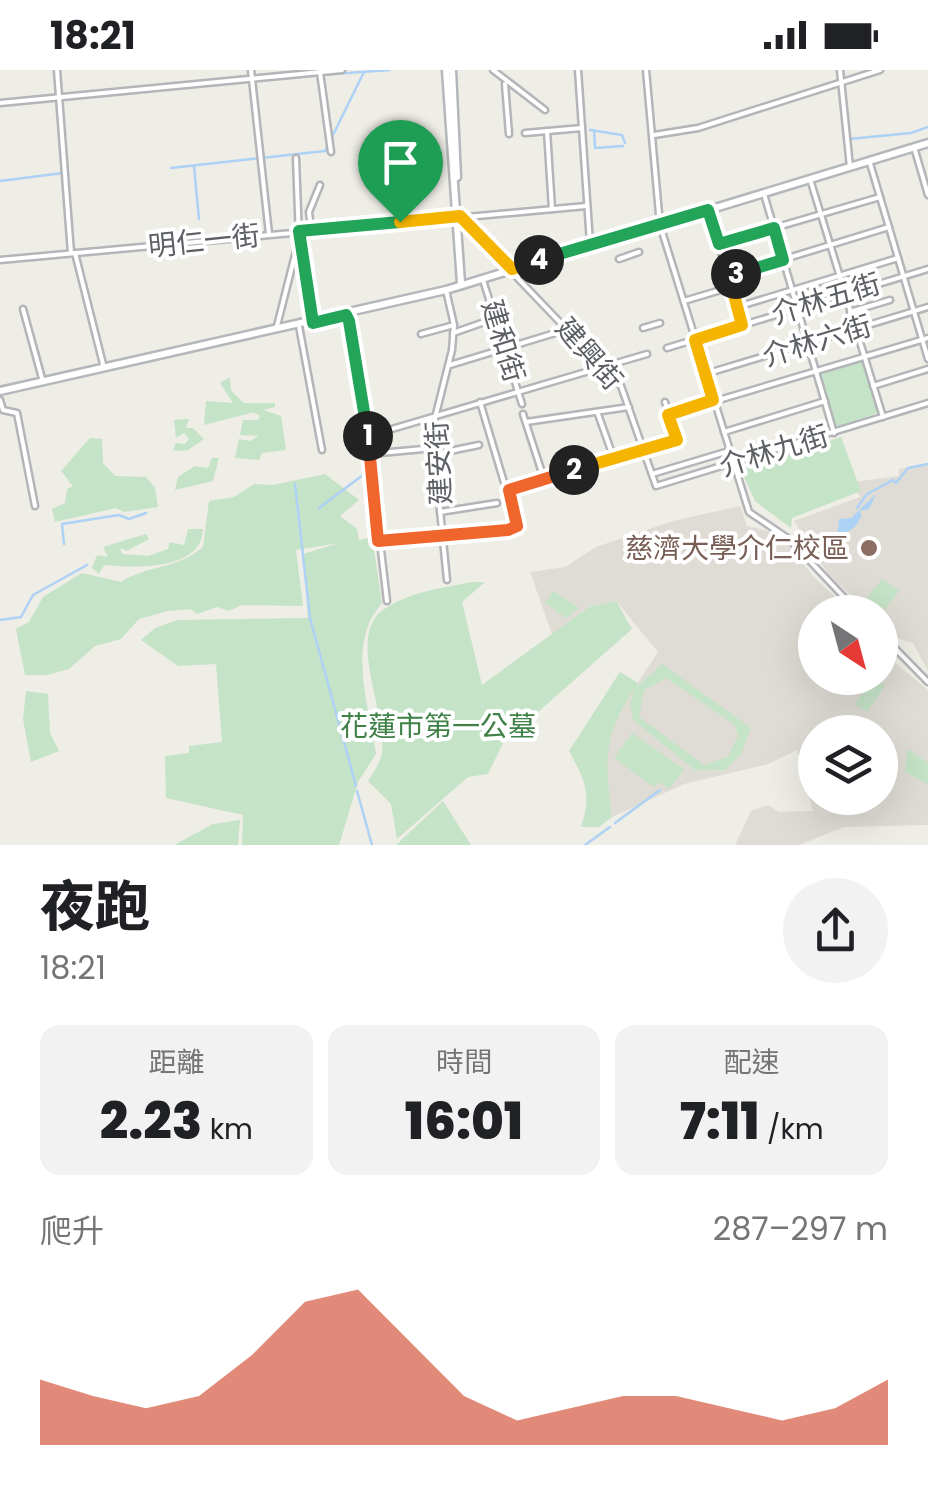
<!DOCTYPE html>
<html lang="zh-TW">
<meta charset="utf-8">
<style>
:root{--surface:#fff;--page:#f2f2f2;--text:#202124;--muted:#757577;--accent:#d75a43}
body{margin:0;font-family:Poppins,"Noto Sans TC",sans-serif;background:var(--page);color:var(--text);height:100vh;display:flex;flex-direction:column;font-size:38px;white-space:nowrap}
*{box-sizing:border-box;margin:0}
p{font-size:32px;color:var(--muted)}
.icon{flex:none;width:55px;height:55px;fill:none;stroke:currentColor;stroke-width:2;stroke-linecap:round;stroke-linejoin:round}
.map{position:relative;height:775px;overflow:hidden}
.side{display:flex;flex-direction:column;background:var(--surface);flex:1}
.side>*{flex:none}
.needle{width:65px;rotate:144deg}
.controls{position:absolute;left:798px;top:525px;display:grid;gap:20px}
.controls a{display:grid;place-items:center;width:100px;height:100px;border-radius:50%;background:var(--surface);box-shadow:0 10px 40px #0002;font-size:50px}
.pin{position:absolute;display:grid;place-items:center;width:85px;height:85px;color:#fff;margin:-102px -42px;border-radius:50% 50% 50% 0;rotate:-45deg;box-shadow:0 0 10px #0007}
.pin .icon{rotate:45deg}
.km{position:absolute;width:50px;height:50px;margin:-25px;border-radius:50%;background:#222;color:#fff;font-size:28px;line-height:50px;text-align:center}
.round{display:grid;place-items:center;flex:none;width:105px;height:105px;border-radius:52px;background:var(--page)}
.head{display:flex;align-items:center;justify-content:space-between;height:170px;padding:0 40px}
h1{font-size:55px;font-weight:800;line-height:75px}
.stats{display:grid;grid-template-columns:repeat(3,1fr);gap:15px;height:170px;padding:10px 40px}
.stats div{display:grid;align-content:center;border-radius:20px;background:var(--page);text-align:center}
.stats b{font-size:50px;font-weight:800}
.stats small{font-size:28px;font-weight:400}
.stats p{font-size:28px}
.chart{height:280px;padding:20px 40px}
.chart p{display:flex;justify-content:space-between}
.chart svg{width:100%;height:180px;margin-top:10px;fill:var(--accent);opacity:.7}
.status{display:flex;justify-content:space-between;align-items:center;height:70px;padding:0 50px;background:var(--surface);direction:ltr}
.status svg{height:28px;fill:currentColor}
.map>svg:first-child{display:block}
.education{fill:#dedcd4;fill-rule:evenodd}
.green{fill:#c5e3c7;fill-rule:evenodd}
.water{fill:#aed1f6}
.lines{fill:none;stroke-linecap:round;stroke-linejoin:round}
.stream{stroke:#aed1f6;stroke-width:2.5}
.street-casing{stroke:#b3b5b9;stroke-width:9}
.secondary-casing{stroke:#b4b7bb;stroke-width:11}
.street{stroke:#fff;stroke-width:4}
.secondary{stroke:#fff;stroke-width:6}
.split-1-casing{stroke:#fff;stroke-width:20}
.split-2-casing{stroke:#fff;stroke-width:20}
.split-3-casing{stroke:#fff;stroke-width:20}
.split-4-casing{stroke:#fff;stroke-width:20}
.split-5-casing{stroke:#fff;stroke-width:20}
.split-1{stroke:#22a559;stroke-width:12}
.split-2{stroke:#f0652b;stroke-width:12}
.split-3{stroke:#f5b400;stroke-width:12}
.split-4{stroke:#22a559;stroke-width:12}
.split-5{stroke:#f5b400;stroke-width:12}
.education-dot{fill:#8d6e63;stroke:#fff;stroke-width:4}
.labels{text-anchor:middle;dominant-baseline:central;stroke-width:8;stroke-linejoin:round;paint-order:stroke}
.street-label{font-size:28px;fill:#5d6064;stroke:#fff}
.education-label{font-size:28px;fill:#785e54;stroke:#fff;text-anchor:end}
.park-label{font-size:28px;fill:#3f8147;stroke:#fff}
</style>
<div class="status"><b>18:21</b><svg viewBox="0 0 49 12"><path d="M0 12V9h3v3zM5 12V6h3v6zM10 12V3h3v9zM15 12V0h3v12zM26 1h20v11H26zM47 4h2v5h-2z"/></svg></div>
<div class="map">
<svg width="928" height="775" viewBox="0 0 928 775">
<rect width="100%" height="100%" fill="#eeede6"/>
<g class="education">
<path d="M928,394v207l-15,-28 -20,-6 -13,-14v-11h-11l-41,-38 -34,-53 66,-24 -6,-15 45,-6v-7z"/>
<path d="M740,436l7,20 33,8 33,42 38,36h-36v66h65v-40l9,6 5,18 34,28v135l-84,2 -45,18h-64l16,-34 17,-6 11,7 34,-1 -16,-61 -29,14 -84,20 -72,33 -7,-56 7,-39 46,-70 -42,-51 -27,6 -37,27 -22,-62 35,-5 31,-20 77,-26zM815,662h65v66h-65z"/>
</g>
<g class="green">
<path d="M862,288l17,54 -42,16 -17,-58z"/>
<path d="M230,307l1,14 13,12h31v4l-71,18 2,-24 27,2 -13,-20z"/>
<path d="M261,339l20,7 5,34 -24,3 -3,7 -24,-2 4,-19 11,2 9,-5 -19,-1 3,-15h15l2,-4 -7,-4z"/>
<path d="M189,349l-3,9h7l11,11 -16,11 -15,1 3,-8 9,1 4,-5 -5,-6 -8,5 -2,-18z"/>
<path d="M841,367l20,54 -69,27 -1,10 -36,-27 -14,-31z"/>
<path d="M90,368l12,1 1,24 12,13 31,1 9,11 3,19 -34,5 -8,-4 -61,14 -3,-13 13,-6 2,-14 6,-3 -12,-15z"/>
<path d="M212,388h7l-6,23 -38,9 3,-13 17,-11 13,2z"/>
<path d="M325,404l34,26 -19,16 17,13 2,11 13,-3 10,66c-36,40 -13,102 -6,151l-18,28 -19,63h-97l1,-30 -77,-17 -1,-42 24,-3v-7l33,-4 -6,-78 -38,2 -37,-26 14,-12 22,-8 131,-2 -5,-64 36,-11 -43,7 7,56 -61,-1 -13,6 -12,-4 -20,7 -6,-5 -23,2 -29,8 -18,20 -26,7 -26,23 -22,6h-22l-9,-46 13,-7 14,-25 39,-24 39,9c26,-17 58,-13 82,-35l6,-46 25,-4 20,-13 19,1z"/>
<path d="M188,459h15c-1,42 -68,39 -99,36l-5,9 -7,-6 5,-13 11,2 -5,-10 43,-13 3,5 -22,12 -7,-3 2,6 26,2 20,-7 2,-7 14,3z"/>
<path d="M882,509l17,12 -19,24 -17,-12z"/>
<path d="M472,512h13l-23,20 20,83 107,-78 27,-6 16,28 -129,114 -15,31 -20,3 -71,62 -6,-35 -23,-23c6,-9 12,-18 14,-28 6,-38 -36,-117 1,-143 25,-18 59,-22 89,-28z"/>
<path d="M553,521l26,17 -13,10 -21,-15z"/>
<path d="M662,594l89,64 -10,26 -16,16h-30l-62,-50 -3,-16 5,-16c-33,49 -30,73 -23,129l-13,10h-18c11,-33 4,-47 -12,-76l51,-79 18,11 -1,4zM666,608l69,47 3,11 -10,21 -24,8 -65,-48 5,-27z"/>
<path d="M874,608l11,8 -18,26 -12,-8z"/>
<path d="M26,621l22,3 2,39 9,18 -28,11 -8,-43z"/>
<path d="M632,663l52,36 -15,20 -10,-7 -5,5 -40,-29z"/>
<path d="M908,679l20,14v21l-23,-12z"/>
<path d="M443,731l28,44h-75z"/>
<path d="M240,750l-2,25h-64l39,-21z"/>
</g>
<path class="water" d="M876,424l-7,15 -10,2 3,4 -7,12 -18,12 2,-20 12,-1z"/>
<g class="lines">
<g class="stream">
<path d="M277,8l113,-8"/>
<path d="M590,60l32,5 3,8"/>
<path d="M594,60l1,18 28,-2"/>
<path d="M849,69l62,-6 17,-6"/>
<path d="M194,96l5,53"/>
<path d="M171,98l154,-17 39,-79"/>
<path d="M0,111l63,-8 -6,-75"/>
<path d="M295,414l15,134 46,168"/>
<path d="M319,438l44,-33 -1,-6"/>
<path d="M857,438l10,-14 26,-14 3,3 12,-15 20,-4"/>
<path d="M64,474l-2,-20 57,-9 10,4 17,-6"/>
<path d="M0,550l21,-3 12,-22 54,-30"/>
<path d="M357,721l15,54"/>
<path d="M615,753l45,-33"/>
<path d="M585,775l25,-18"/>
</g>
<g class="street-casing">
<g id="street">
<path d="M57,0l14,183"/>
<path d="M251,0l18,164"/>
<path d="M493,0l52,40"/>
<path d="M578,0l12,173"/>
<path d="M646,0l14,155 89,287 40,27 69,73"/>
<path d="M840,0l10,97"/>
<path d="M320,2l11,80"/>
<path d="M505,14l4,50"/>
<path d="M0,33l342,-33"/>
<path d="M547,61l5,78"/>
<path d="M525,63l57,-5"/>
<path d="M654,65l44,-7 182,-58"/>
<path d="M914,77l14,48"/>
<path d="M869,90l59,199"/>
<path d="M810,109l73,238"/>
<path d="M764,124l70,239"/>
<path d="M709,140l33,115"/>
<path d="M461,149l160,167 35,100 272,-83"/>
<path d="M311,158l-2,-16 11,-27"/>
<path d="M300,174l13,74"/>
<path d="M719,174l161,-47"/>
<path d="M75,183l29,115"/>
<path d="M619,189l20,-7"/>
<path d="M0,190l586,-54"/>
<path d="M729,206l160,-49"/>
<path d="M483,210l39,124"/>
<path d="M446,220l8,35 -2,25 -20,80 15,150"/>
<path d="M684,231l47,-14"/>
<path d="M737,237l161,-49"/>
<path d="M23,239l20,73"/>
<path d="M850,242l40,-12"/>
<path d="M346,245l16,74 25,212"/>
<path d="M277,256l22,-87 -3,-81"/>
<path d="M299,256l23,124"/>
<path d="M643,258l17,-5"/>
<path d="M453,263l43,-15"/>
<path d="M421,264l33,-9"/>
<path d="M667,278l261,-79"/>
<path d="M450,295l115,-35"/>
<path d="M705,304l223,-67"/>
<path d="M873,316l55,-17"/>
<path d="M0,330l3,10 14,3 18,93"/>
<path d="M523,344l21,65"/>
<path d="M598,344l16,45"/>
<path d="M668,345l260,-77"/>
<path d="M526,352l103,-15"/>
<path d="M724,362l101,-31"/>
<path d="M368,366l279,-82"/>
<path d="M369,384l65,-6"/>
<path d="M435,384l44,-9"/>
<path d="M652,404l77,-23"/>
<path d="M509,420l168,-50 -12,-38"/>
<path d="M440,442l57,-9"/>
<path d="M378,471l139,-15 -37,-124"/>
<path d="M880,563l48,49"/>
</g>
</g>
<g class="secondary-casing">
<g id="secondary">
<path d="M446,0l15,213"/>
<path d="M452,0l5,107"/>
<path d="M0,321l446,-101 482,-147"/>
</g>
</g>
<use href="#street" class="street"/>
<use href="#secondary" class="secondary"/>
</g>
<g class="lines">
<g class="split-1-casing">
<path id="split-1" d="M368,366l-19,-115 -3,-6 -33,8 -14,-92 101,-9"/>
</g>
<g class="split-2-casing">
<path id="split-2" d="M368,366l10,105 130,-11 9,-4 -8,-36 65,-20"/>
</g>
<g class="split-3-casing">
<path id="split-3" d="M574,400l103,-30 -9,-25 45,-15 -18,-60 47,-15 -13,-49 7,-2"/>
</g>
<g class="split-4-casing">
<path id="split-4" d="M539,190l169,-50 11,34 55,-16 9,32 -47,14"/>
</g>
<g class="split-5-casing">
<path id="split-5" d="M400,152l60,-6 52,53 27,-9"/>
</g>
<use href="#split-1" class="split-1"/>
<use href="#split-2" class="split-2"/>
<use href="#split-3" class="split-3"/>
<use href="#split-4" class="split-4"/>
<use href="#split-5" class="split-5"/>
</g>
<circle class="education-dot" cx="869" cy="478" r="10"/>
<g class="labels">
<g class="street-label">
<text transform="translate(204 171) rotate(-6)">明仁一街</text>
<text transform="translate(826 229) rotate(-17)">介林五街</text>
<text transform="translate(503 271) rotate(73)">建和街</text>
<text transform="translate(817 271) rotate(-17)">介林六街</text>
<text transform="translate(589 284) rotate(49)">建興街</text>
<text transform="translate(774 381) rotate(-17)">介林九街</text>
<text transform="translate(439 393) rotate(-93)">建安街</text>
</g>
<g class="education-label">
<text x="849" y="478">慈濟大學介仁校區</text>
</g>
<g class="park-label">
<text x="438" y="656">花蓮市第一公墓</text>
</g>
</g>
</svg>
<div class="controls">
<a><svg class="needle" viewBox="-14 -14 28 28"><path d="M0-13l5 13h-10z" fill="#e53935"/><path d="M0 13l5-13h-10z" fill="#757577"/></svg></a>
<a><svg class="icon" aria-label="layers" viewBox="0 0 24 24"><path d="M12 4l9 5-9 5-9-5zM3 14l9 5 9-5"/></svg></a>
</div>
<div class="pin" style="left:400px;top:152px;background:#1e9e55"><svg class="icon" aria-label="arrive" viewBox="0 0 24 24"><path d="M6 21V4h12l-3 4 3 4H6"/></svg></div>
<b class="km" style="left:368px;top:366px">1</b>
<b class="km" style="left:574px;top:400px">2</b>
<b class="km" style="left:736px;top:204px">3</b>
<b class="km" style="left:539px;top:190px">4</b>
</div>
<section class="side">
<div class="head"><div><h1>夜跑</h1><p>18:21</p></div><a class="round"><svg class="icon" aria-label="share" viewBox="0 0 24 24"><path d="M12 15V3M7 8l5-5 5 5M5 13v7h14v-7"/></svg></a></div>
<div class="stats">
<div><p>距離</p><b>2.23<small> km</small></b></div>
<div><p>時間</p><b>16:01</b></div>
<div><p>配速</p><b>7:11<small> /km</small></b></div>
</div>
<div class="chart"><p><span>爬升</span>287–297 m</p>
<svg viewBox="0 0 160 44" preserveAspectRatio="none"><path d="M0 44V28L10 32L20 35L30 32L40 22L50 9L60 6L70 19L80 32L90 38L100 35L110 32L120 32L130 35L140 38L150 35L160 28V44z"/></svg>
</div>
</section>
